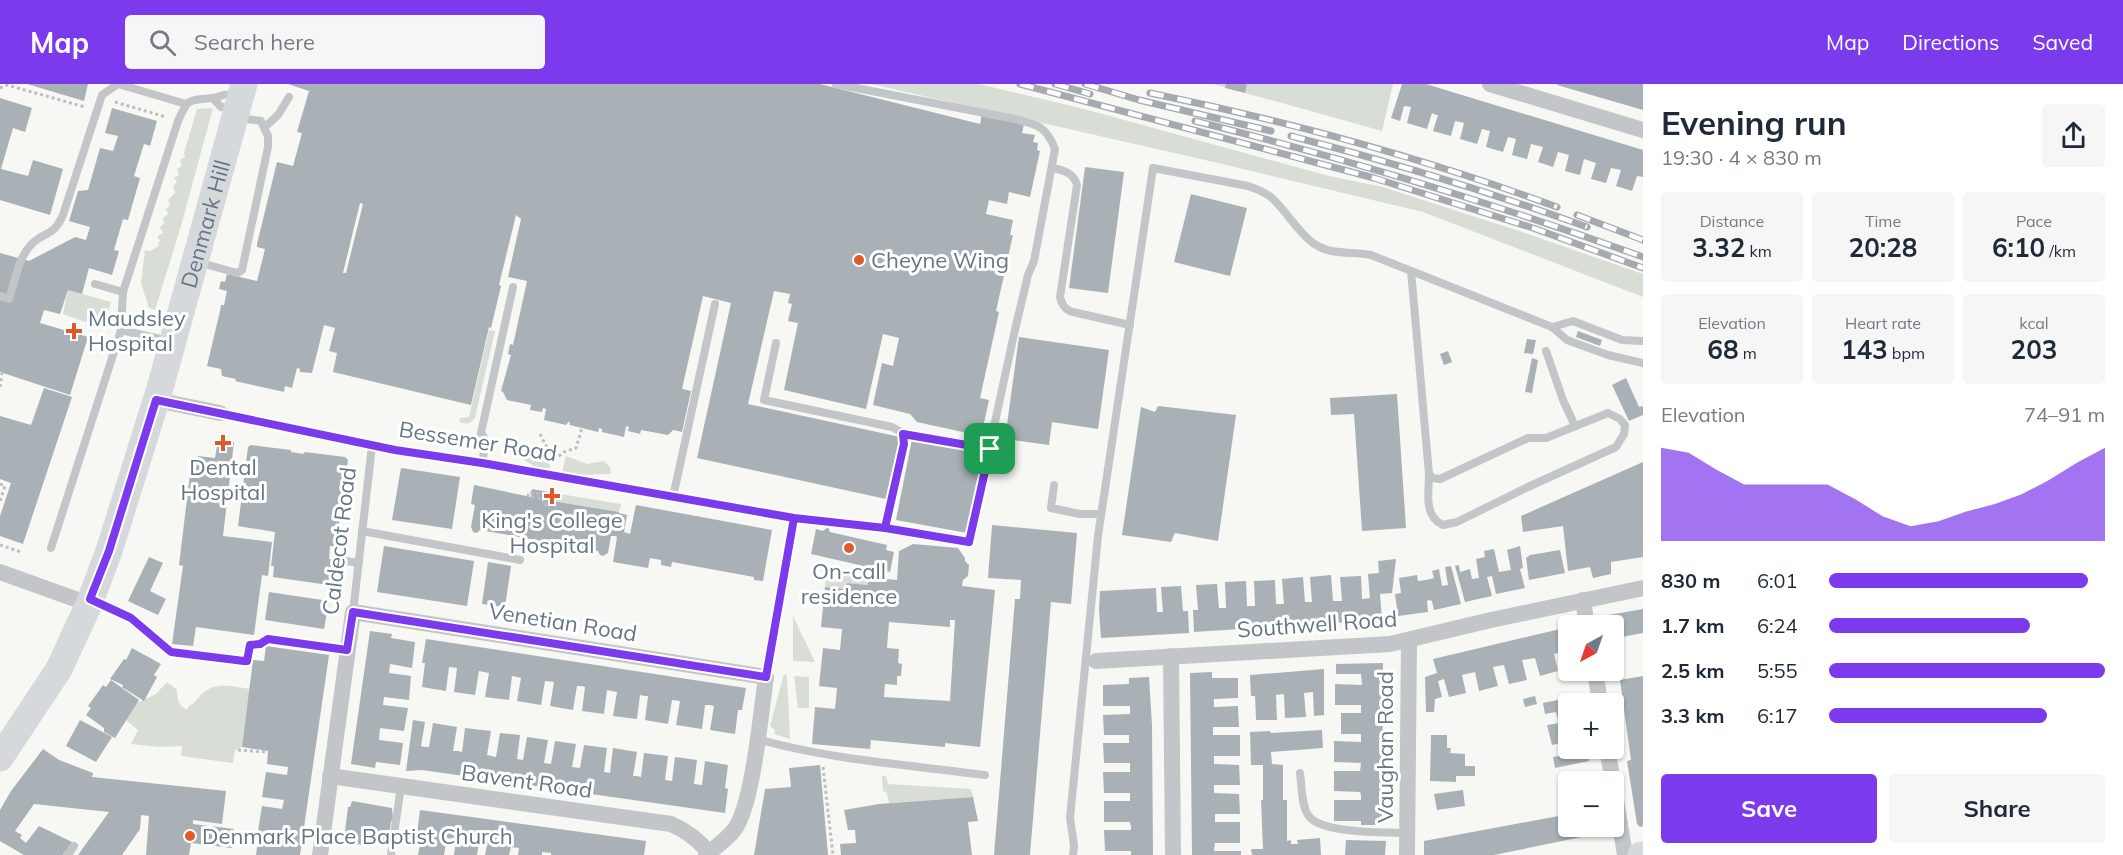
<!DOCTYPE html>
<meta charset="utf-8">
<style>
:root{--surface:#fff;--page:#f6f6f7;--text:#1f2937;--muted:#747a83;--accent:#7c3aed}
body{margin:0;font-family:Mulish,sans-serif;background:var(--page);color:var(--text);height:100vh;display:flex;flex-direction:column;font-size:22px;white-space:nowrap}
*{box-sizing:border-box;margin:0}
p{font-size:20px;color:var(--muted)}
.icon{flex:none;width:33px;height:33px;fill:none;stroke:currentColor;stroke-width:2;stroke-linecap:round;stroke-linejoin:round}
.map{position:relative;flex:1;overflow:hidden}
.panel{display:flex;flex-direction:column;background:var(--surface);width:480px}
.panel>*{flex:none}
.needle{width:39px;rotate:220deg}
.controls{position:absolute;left:1558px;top:531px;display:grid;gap:12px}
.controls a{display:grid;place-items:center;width:66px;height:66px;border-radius:6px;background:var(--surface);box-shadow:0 2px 4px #0004;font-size:30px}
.pin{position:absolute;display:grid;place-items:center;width:51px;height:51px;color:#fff;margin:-26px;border-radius:12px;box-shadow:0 3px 9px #0006}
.round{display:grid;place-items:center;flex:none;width:63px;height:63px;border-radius:6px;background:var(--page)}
.head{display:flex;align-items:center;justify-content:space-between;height:102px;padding:0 18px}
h1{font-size:33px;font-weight:700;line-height:45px}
.figures{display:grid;grid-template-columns:repeat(3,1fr);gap:9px;height:102px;padding:6px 18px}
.figures div{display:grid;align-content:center;border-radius:6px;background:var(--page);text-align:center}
.figures b{font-size:26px;font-weight:700}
.figures small{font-size:16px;font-weight:400}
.figures p{font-size:16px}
.chart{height:168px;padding:12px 18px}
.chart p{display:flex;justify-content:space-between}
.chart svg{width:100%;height:108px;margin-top:6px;fill:var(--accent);opacity:.7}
.cta{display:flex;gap:12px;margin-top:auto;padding:12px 18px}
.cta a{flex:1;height:69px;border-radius:6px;background:var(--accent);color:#fff;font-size:24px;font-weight:700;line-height:69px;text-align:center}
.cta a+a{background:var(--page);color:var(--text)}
ul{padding:0 18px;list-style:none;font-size:20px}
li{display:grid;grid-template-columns:96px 72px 1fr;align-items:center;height:45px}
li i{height:15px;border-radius:8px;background:var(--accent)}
header{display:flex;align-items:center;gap:36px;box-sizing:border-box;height:84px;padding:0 30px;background:var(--accent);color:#fff}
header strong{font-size:28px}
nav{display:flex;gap:33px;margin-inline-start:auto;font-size:21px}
.search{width:420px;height:54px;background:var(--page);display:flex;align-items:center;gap:15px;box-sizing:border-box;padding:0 21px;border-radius:6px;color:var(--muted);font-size:22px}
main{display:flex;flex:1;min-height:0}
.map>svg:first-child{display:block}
.green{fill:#d8ded5}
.building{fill:#a9b1b6;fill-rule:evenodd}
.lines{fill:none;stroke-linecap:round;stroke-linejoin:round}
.path{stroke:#bcbec0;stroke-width:3;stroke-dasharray:3 3;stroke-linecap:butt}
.lane{stroke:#c2c6c9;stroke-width:8}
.street{stroke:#c2c6c9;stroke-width:16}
.primary{stroke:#d5d9dc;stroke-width:27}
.rail-casing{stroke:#a5aab0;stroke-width:7}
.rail{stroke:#fff;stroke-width:4.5;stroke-dasharray:14;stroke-linecap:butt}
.route-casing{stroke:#fff;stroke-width:12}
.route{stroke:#7c3aed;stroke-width:8}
.poi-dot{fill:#de5a2d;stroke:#fff;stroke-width:2}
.labels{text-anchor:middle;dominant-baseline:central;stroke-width:6;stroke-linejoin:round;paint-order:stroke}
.street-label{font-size:22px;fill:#677684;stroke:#fff}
.poi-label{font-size:22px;fill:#677684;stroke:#fff;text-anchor:start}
</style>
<header>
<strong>Map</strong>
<div class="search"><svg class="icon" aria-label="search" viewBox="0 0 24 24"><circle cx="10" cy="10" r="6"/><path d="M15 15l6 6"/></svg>Search here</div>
<nav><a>Map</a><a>Directions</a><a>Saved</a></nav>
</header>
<main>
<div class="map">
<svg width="1643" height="771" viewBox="0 0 1643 771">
<rect width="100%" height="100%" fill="#f7f7f4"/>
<g class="green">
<path d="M871,0h108l109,26 241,66 54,11 145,47 115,40v23l-220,-85 -205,-49z"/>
<path d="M1213,0h180l-11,47z"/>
<path d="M213,24l-32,118 -26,84 -6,-2 -8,-25 4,-33 5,1 9,-5 -1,-3 2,-2 -3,-5 6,-3 -3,-6 5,-4 -3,-4 6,-5 -2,-5 4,-4 -2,-5 7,-7 -2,-7 4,-4 -3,-4 5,-3 -2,-6 5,-3 -2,-6 5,-3 -1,-4 13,-44z"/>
<path d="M68,206l43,12 -6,20 -11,3 -31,-11z"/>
<path d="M489,246l6,1 -20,87c-5,7 -9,6 -16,4l1,-4 9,-1z"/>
<path d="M521,365l20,4 9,12 -1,5 -15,-4 -25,-15z"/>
<path d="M566,372l21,8 17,-3 6,6 1,7 -33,1 -16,-3z"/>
<path d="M554,409l67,11 -2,8 -67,-11z"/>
<path d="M826,490l42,3v8l-21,-2 -1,6 -21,-2z"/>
<path d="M793,532l22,46 -22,-1z"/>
<path d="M784,590l3,1 3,64 -16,-5 1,-4 -5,-4z"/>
<path d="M794,592l15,1v31h-11z"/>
<path d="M167,598l10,8c0,9 1,15 10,20l1,-3c7,-4 9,-8 14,-13 13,-13 32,-7 48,-5l-8,58 -7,3 -2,13 -52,-7 1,-10 -22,1 -29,-3 7,-14 -12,-10 11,-17 19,-9z"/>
<path d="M882,692h4l2,8 83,5 2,8 -84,6 -2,-10 -4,-2z"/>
</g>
<g class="building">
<path d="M27,0h61l-4,17z"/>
<path d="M288,0h532l160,40 2,-10 42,10 -2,9 13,2 -2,7 5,1 -1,7 3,1 -10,46 -21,-5 -2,12 -18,-4 -3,14 27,6 -3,15h3l-17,76 3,1 -19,86 9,2 -8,36 -64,-14 -7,-8 -37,-9 9,-42 11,3 6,-28 -16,-4 -17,75 -82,-19 14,-67 -10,-2 4,-17 -4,-1 2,-9 -16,-3 -26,113 152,33 -14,62 -189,-41 34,-155 -28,-7 -21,93 9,2 -9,41 -9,-2 -5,5 -27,-5 -1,4 -12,-3 1,-4 -3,-1 -2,11 -22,-5v-3l-3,-1 -1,4 -28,-7 -1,-4 -3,4 -22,-5 2,-11 -3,-1 -1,4 -12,-2 1,-5 -24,-5 -4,-8 -2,-1 10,-36 -3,-1 2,-10 3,1 14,-64 -19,-4 13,-58 -5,-4 -17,70 2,1 -10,42 -2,-1 -18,78 -138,-33 4,-19 -8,-2 6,-23 -11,-3 -12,48 -12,-1v-3l-3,-1 -5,20 -7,-2 -1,6 -49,-11 1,-2 -14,-3 -1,-7 -14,-3 13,-55 1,-6h3l3,-14 -8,-2 2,-8 4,1 2,-8 30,7 8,-32 -8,-2v-3l20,-82 16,4 9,-33 -5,-1 12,-41zM360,119l3,1 -17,69h-3z"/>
<path d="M1226,0h21l-2,9 -20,-5z"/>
<path d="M1402,0h24l217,66v27l-6,-1 -5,15 -16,-5 5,-16 -10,-2 -5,15 -15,-4 5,-16 -12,-4 -4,16 -15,-4 4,-16 -11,-3 -5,15 -15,-5 5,-15 -12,-3 -4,15 -15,-4 4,-16 -8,-2 -5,15 -17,-5 4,-16 -8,-2 -5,15 -17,-5 4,-16 -4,-1 -5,-1 -4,15 -18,-5 5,-16h-2l-4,-2 -5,16 -20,-6 4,-16 -7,-1 -4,15 -9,-3z"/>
<path d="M1558,0h85v26l-86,-25z"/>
<path d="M0,14l32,10 -7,24 -12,-4 -12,41 27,7 5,-16 30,9 -13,46 -50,-15z"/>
<path d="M112,24l45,13 -7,25 -6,-2 -10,32 6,2 -12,42 -5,-1 -9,31 5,1 -7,24 -23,-7 -7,26 -14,-4 -8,24 -16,-4 -4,13 48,14 -18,58 -70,-23v-119l29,8 46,-24 11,3 4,-13 -21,-6 9,-30 10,-1 12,-42 13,3 5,-15 -13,-3z"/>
<path d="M1085,83l39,5 -16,121 -39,-5z"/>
<path d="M1191,110l56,14 -17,68 -56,-14z"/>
<path d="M1578,247l24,9 -2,6 -24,-9z"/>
<path d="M1019,253l90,13 -11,79 -46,-7 -3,23 -44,-6z"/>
<path d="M1527,255l9,1 -3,14 -9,-1z"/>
<path d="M1448,267l4,11 -8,3 -4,-11z"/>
<path d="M1532,274l6,2 -6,33 -7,-1z"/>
<path d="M1626,294l13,29 3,-1 1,1v8l-14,6 -17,-36z"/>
<path d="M44,304l28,9 -49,147 -23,-8v-20l11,-33 -11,-4v-63l31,9z"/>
<path d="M1397,310l9,134 -44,3 -8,-117 -23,1 -1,-17z"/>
<path d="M1158,322l78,9 -18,126 -43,-8 -4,9 -49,-7 19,-128 14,5z"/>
<path d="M912,355l71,14 -16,80 -71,-13z"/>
<path d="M218,356l16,2 -11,94 49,6 -4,34 -6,-1 -8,60 -58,-8 -3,19 -21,-2 11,-78 -4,-1 11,-91 5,1 3,-19 17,2z"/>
<path d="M251,361l40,5v2l12,2 2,-2 40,5 3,3 -12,87 -6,-1 -1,13 9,1 -3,26 -62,-9 1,-11h-3l4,-34 -37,-6 10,-79z"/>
<path d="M1643,378v95l-32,5v12l-18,4 -3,-11 -22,4 -5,-45 -40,6 -2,-16z"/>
<path d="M401,384l59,9 -8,52 -60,-9z"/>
<path d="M474,401l57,12 1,-8 22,4 -2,8 67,11v1l8,2 -3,17 6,2 6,-29 136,25 -9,51 -9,-1v-3l-82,-15 -1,5 -10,-2v-5l-11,-2 -2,10 -35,-6 4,-25 -2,-1h-4l-3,17 -5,3 -3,-1 -2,-4 -118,-21 -3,3 -4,-1 -2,-5 4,-22 -4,-1z"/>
<path d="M992,441l85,8 -6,71 -20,-2 -21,253h-36l21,-256h5l1,-19 -33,-2z"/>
<path d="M828,443l2,5 57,13 -1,5 8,2 -4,20 -16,-4 -4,4 -2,-5 -57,-13 5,-25 7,2z"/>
<path d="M913,460l45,4 7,10v3l4,4 -1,11 -5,4 -1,6 33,4 -15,157 -35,-4v4l-74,-7 -1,9 -58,-5 3,-37 20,2 2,-21 -18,-2 4,-38 17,2 2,-21 -21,-2 4,-40 21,2 1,-6 21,2v-8l29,3 2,-29zM950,536h5l-5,81 -66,-4 1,-13 12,1v-9h4l1,-12 -4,-1 1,-14 -12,-1 2,-26 61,5z"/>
<path d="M384,462l90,15 -7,45 -90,-14z"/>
<path d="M1520,462l3,22 -3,1 5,19 -29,6 -4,-18 -5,1 5,19 -27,6 -10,-36 4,-1 1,7 10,-3 2,10 7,-1 -3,-19 9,-2 -1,-6 10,-2 5,23 12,-2 -4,-20z"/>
<path d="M1560,466l5,23 -36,7 -3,-22 4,-3z"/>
<path d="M149,473l14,6 -13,28 16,8 -8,16 -30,-14z"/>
<path d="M1396,475l-4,34 -12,1 2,26 -188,12 -1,-22h5l-2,-25 21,-1 2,24h7l-1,-26 21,-1 1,25h8l-1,-25 21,-1 1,24h8l-2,-25 21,-2 2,25h7l-2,-25 21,-2 2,26h9l-2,-24 21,-1 1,23 8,-1 -2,-24 11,-1 -1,-12z"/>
<path d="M488,478l23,4 -6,41 -23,-3z"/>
<path d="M1451,482l10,38 -27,6 -2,-9 -3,-1 -2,1 1,11 -30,4 -3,-22 6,-1 -2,-15 18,-3 1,6 8,-1 8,-2 -2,-7 7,-2 3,17 6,-1 -3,-18z"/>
<path d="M1181,502l2,25h5l1,22 -88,5 -2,-28 1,-19 56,-3 1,24h6l-2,-25z"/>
<path d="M269,508l60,9 -5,28 -59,-9z"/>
<path d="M1643,525v24l-27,5 1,6 -3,1v-19h-9l-2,-10z"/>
<path d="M1569,543v37l-4,-13 -11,3 4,17 -18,5 -5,-18 -13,2 5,20 -18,4 -5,-19 -11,2 5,19 -19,5 -4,-19 -13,3 4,18 -17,4 -5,-18 -6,2 4,16 -7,2 -1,13h-8l-1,-35 12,-4 -4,-14z"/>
<path d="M370,547l22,3 -1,4 24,4 -3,26 -22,-4 -1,9 22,3 -2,24 -25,-3 -1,8 25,3 -4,23 -24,-3 -1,12 24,3 -3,22 -24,-3 -1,6 -24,-4z"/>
<path d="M426,555l320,49 -4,22h-4l-3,24 -25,-4 4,-24 -4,-1h-5l-3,24 -26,-4 4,-24 -8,-1 -4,24 -23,-4 3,-24h-3l-5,-1 -3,24 -24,-3 4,-24 -6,-1 -4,-1 -3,24 -22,-3 3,-24 -4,-1h-4l-4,24 -23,-4 4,-24 -9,-1 -4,24 -24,-4 4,-23 -4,-1 -5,-1 -3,24 -24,-3 4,-24 -10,-2 -4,24 -21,-3 3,-24 -8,-1 -3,24 -24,-4 3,-24h-3z"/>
<path d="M266,562l63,9 -29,200h-44l2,-15 20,3 1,-9 -21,-3 4,-25 20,3 1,-4 1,-5 -22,-3 4,-25 21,3 1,-8 -21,-3 1,-13 -26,-4 11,-87 11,1z"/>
<path d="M132,564l29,16 -7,11 3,2 -13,24 -22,-14 1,-2 -13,-6 14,-20 2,1z"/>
<path d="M1383,579l-1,162h-21v-4h-27v-21h27v-5l-1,-3 -26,-1v-20h26l1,-8 -27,-1v-21l27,1v-8h-20v-21h20v-8h-26v-21l27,1 -1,-11h-25v-10z"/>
<path d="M1324,585v46l-10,1 -1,-24 -9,1 2,24 -21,1 -1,-24 -8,1 1,25h-21l-1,-24h-4l-1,-21z"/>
<path d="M1212,588v6h26v20l-24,1v8l24,-1 1,21h-26v8h27v21h-26v8l25,1 1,20h-26v8l25,1 1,20h-25v8h25v21h-25l-1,8h27v4h-49l-2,-182z"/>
<path d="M1643,592v150l-3,1 -3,-3 -10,-63 4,-1 -11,-80z"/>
<path d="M1149,593l3,48 1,130h-22v-4h-26l-1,-21h27v-3l-1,-5h-26v-21h26v-8h-26l-1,-21h27v-9h-26l-1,-20h26v-8h-25l-1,-20 27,-1v-8h-27v-21l26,-1v-6z"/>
<path d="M111,596l28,20 -24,38 -11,-6v-4l-18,-13 5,-7 -3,-2 15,-21 3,2z"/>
<path d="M1535,612l2,8 -12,3 -2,-8z"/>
<path d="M1577,612l1,8h-9v44h18l2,13 -34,7 -2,-11 12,-2 -3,-12 -10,2 -5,-20 12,-2 -3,-11 -11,2 -2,-11z"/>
<path d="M80,636l32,17 -16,25 -30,-16z"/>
<path d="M413,636l12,2 -4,24 4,1h4l4,-24 24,4 -4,24h5l4,1 3,-24 26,3 -4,24 9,2 4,-24 20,2 -3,24 6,1 4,-23 21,3 -4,23 7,1 4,-23 21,3 -4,23 8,1 4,-23 23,3 -3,24 6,1 3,-25 24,4 -4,24h4l4,1 3,-24 24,3 -3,24 7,1 3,-24 22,3 -3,24 8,1 3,-24 23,4 -3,23 3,1 -3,24 -303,-43 -16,1z"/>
<path d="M1322,646l1,18 -52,4 1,12 11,1v35h4v41l4,-1v4h7l-1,-4 23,-2 1,17h-69l-1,-6h12l-2,-49h2v-35h-12l-1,-33 20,-1 1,2z"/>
<path d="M1431,651h16v13h4l-1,5 15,1v12h10v10h-19v6l-26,-1z"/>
<path d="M43,665l16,11 34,13 -1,4 134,14 -4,33 -29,-4v4l41,5 -2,19 -41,-5 -2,12h-43l3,-39 -8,-1 -1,14 -18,26h-44l31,-43 -75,-8 -19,27 7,4 -2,3 6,5 13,-17 33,16 -9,13h-39l-24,-14v-31l11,-19z"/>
<path d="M820,681l8,90h-74l11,-66 26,-2 -2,-19z"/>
<path d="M1463,706l2,16 -28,4 -3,-16z"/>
<path d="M973,713l5,24 -10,1 4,33h-131l-1,-11 16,-1 -1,-13h-7l-4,-20 35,-6z"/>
<path d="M352,717l40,7 1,12 -2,1 -3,23 -22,-3 -1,4 -20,-2 -1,-3 4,-33h2z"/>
<path d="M420,726l226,31 -2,14h-93v-2l-9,-1v3h-24l1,-7 -8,-1 -2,8h-24l2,-11 -8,-2 -2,13h-23l2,-16 -9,-1 -3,17h-26l4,-21 -5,-1z"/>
<path d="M1569,730v12h36l1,6 -112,23h-70v-14z"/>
<path d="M1346,756l40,1 -1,14h-40z"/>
</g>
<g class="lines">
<g class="path">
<path d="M0,4l7,-3 78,22"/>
<path d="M115,18l51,15"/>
<path d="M0,303l2,-14"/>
<path d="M540,350l13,25"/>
<path d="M916,352l62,11"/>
<path d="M554,376l10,-8 12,-4 6,-20"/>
<path d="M0,400l5,2 -5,15"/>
<path d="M545,422l1,-2 -3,-1v-4l-15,-3 1,-4 19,3 2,-8"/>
<path d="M0,461l21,7"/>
<path d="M238,666l30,2"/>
<path d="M823,683l10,88"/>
</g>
<g class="lane">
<path d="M118,0l68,20"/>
<path d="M213,14l8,9 12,1"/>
<path d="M265,43l13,-12 11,-18"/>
<path d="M1052,84c11,2 22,5 25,17l-17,112c2,8 5,13 13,15l57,13"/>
<path d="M198,178l39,11 5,-3 26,-123v-11l-7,-15 -22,-3"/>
<path d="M1411,187l18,203"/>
<path d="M95,200l28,8"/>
<path d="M0,212l9,3c6,-17 9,-40 21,-53 14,-16 22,-7 33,-31l39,-120 16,-11"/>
<path d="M1552,243l21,-6 49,19 21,1"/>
<path d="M121,246l48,11"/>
<path d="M776,259l-12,57 128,27 11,6 1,11 -19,84"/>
<path d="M1546,267l17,49 12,26"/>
<path d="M220,329l175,37 87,13 312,55 91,10 84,14 45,-208 14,-59 6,-14 21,-112c-9,-23 -17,-24 -40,-30l-179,-35"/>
<path d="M1608,329l12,6 5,6 -1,9 -8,13 -88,40 -71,35 -14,3c-20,-9 -14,-33 -14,-51l4,4 7,1 88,-41h18z"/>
<path d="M482,379l4,-23 -5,-7 32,-146"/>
<path d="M1054,401l-3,23 29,6h21"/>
<path d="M673,413l42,-193"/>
<path d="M362,447l158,29"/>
<path d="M51,464l70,-218 2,-38 55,-171c11,-24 9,-20 34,-23 12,-2 8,-5 24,-2"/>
<path d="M339,476l20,3"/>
<path d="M93,516l38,18 40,34 76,9 3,-16 10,-1 8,-5 79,11"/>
<path d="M353,528l19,-166"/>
<path d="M766,593l28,-159"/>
<path d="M757,655c74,21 153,26 228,36"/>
<path d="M1300,689c2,13 1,31 8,42 11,19 78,17 99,18"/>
<path d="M68,771l6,-9"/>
<path d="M391,771l10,-69"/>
<path d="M1073,771l1,-10 -4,-27 28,-282 55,-368 95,18c9,3 17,6 24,12 15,14 25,33 41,45 18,13 38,8 58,12l181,72 15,13 41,15 35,8"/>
</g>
<g class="street">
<path d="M1490,0l153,46"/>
<path d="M156,316l64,13"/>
<path d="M0,488l89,32"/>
<path d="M1583,516l4,26"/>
<path d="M1171,572l2,199"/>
<path d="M1096,577l294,-17 101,-24 152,-32"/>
<path d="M1595,586l5,34"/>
<path d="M1607,664l6,34"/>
<path d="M330,692l341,48c16,7 27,15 38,29"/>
<path d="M1614,704l11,67"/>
<path d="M320,771l33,-243 413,65c-5,34 -13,129 -32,153 -7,9 -19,18 -28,25"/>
<path d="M1407,771l2,-215"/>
</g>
<g class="primary">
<path id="s1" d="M0,674l59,-89 30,-65 20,-53 51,-163 84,-304"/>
<path d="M1641,771h2"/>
</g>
<g class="rail-casing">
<g id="rail">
<path d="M1020,0l354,94 159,50 110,40"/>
<path d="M1055,0l35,10"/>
<path d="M1085,0l54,16 132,31"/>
<path d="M1150,9c137,28 276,66 407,114"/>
<path d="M1195,37c152,38 301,83 448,136"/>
<path d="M1291,52c100,26 199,56 296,91"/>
<path d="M1577,131l66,25"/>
</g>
</g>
<use href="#rail" class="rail"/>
</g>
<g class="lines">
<g class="route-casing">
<path id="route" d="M990,365l-21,93 -84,-14 -91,-10 -312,-55 -87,-13 -239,-50 -47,151 -19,48 41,19 40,34 73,9h3l3,-16 10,-1 8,-5 79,11 6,-38 413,65 28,-159 91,10 19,-84 -1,-10 87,15"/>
</g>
<use href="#route" class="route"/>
</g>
<g class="poi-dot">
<circle cx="859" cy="176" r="6"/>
<path d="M71 238h6v6h6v6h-6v6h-6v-6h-6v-6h6z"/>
<path d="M220 350h6v6h6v6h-6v6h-6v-6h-6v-6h6z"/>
<path d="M549 403h6v6h6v6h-6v6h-6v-6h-6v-6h6z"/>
<circle cx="849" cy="464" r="6"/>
<circle cx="190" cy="752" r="6"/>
</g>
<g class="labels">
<g class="street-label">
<text stroke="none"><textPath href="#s1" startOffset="576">Denmark Hill</textPath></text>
<text transform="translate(478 357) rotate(9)">Bessemer Road</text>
<text transform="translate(339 457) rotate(-83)">Caldecot Road</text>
<text transform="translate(563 538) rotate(9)">Venetian Road</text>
<text transform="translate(1317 540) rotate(-4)">Southwell Road</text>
<text transform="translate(1385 663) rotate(-90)">Vaughan Road</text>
<text transform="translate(527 697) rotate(8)">Bavent Road</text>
</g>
<g class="poi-label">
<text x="871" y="176">Cheyne Wing</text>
<text x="88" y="234">Maudsley<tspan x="88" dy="25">Hospital</tspan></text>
<text x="223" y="383" text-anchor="middle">Dental<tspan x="223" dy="25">Hospital</tspan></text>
<text x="552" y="436" text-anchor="middle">King's College<tspan x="552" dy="25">Hospital</tspan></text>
<text x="849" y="487" text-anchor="middle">On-call<tspan x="849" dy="25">residence</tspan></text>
<text x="202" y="752">Denmark Place Baptist Church</text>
</g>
</g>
</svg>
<div class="controls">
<a><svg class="needle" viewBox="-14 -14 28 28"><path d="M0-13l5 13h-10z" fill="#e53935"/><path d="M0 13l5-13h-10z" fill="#747a83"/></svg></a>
<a>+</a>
<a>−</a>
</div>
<div class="pin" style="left:990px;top:365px;background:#1e9e55"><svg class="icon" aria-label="arrive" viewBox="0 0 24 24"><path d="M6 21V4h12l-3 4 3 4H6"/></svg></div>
</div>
<section class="panel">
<div class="head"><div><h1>Evening run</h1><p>19:30 · 4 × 830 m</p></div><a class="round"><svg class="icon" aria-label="share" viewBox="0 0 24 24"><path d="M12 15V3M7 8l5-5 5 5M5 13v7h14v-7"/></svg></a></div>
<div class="figures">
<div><p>Distance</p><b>3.32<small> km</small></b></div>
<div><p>Time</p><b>20:28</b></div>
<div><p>Pace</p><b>6:10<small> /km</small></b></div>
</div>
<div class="figures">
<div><p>Elevation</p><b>68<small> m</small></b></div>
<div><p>Heart rate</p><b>143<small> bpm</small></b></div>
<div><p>kcal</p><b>203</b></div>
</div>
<div class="chart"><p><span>Elevation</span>74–91 m</p>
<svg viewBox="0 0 160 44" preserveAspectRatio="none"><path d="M0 44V6L10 8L20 15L30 21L40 21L50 21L60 21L70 27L80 34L90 38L100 36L110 32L120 29L130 25L140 19L150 12L160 6V44z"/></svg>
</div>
<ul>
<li><b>830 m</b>6:01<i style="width:94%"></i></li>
<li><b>1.7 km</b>6:24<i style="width:73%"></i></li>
<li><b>2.5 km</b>5:55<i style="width:100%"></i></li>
<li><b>3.3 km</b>6:17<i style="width:79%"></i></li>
</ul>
<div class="cta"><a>Save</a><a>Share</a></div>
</section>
</main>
